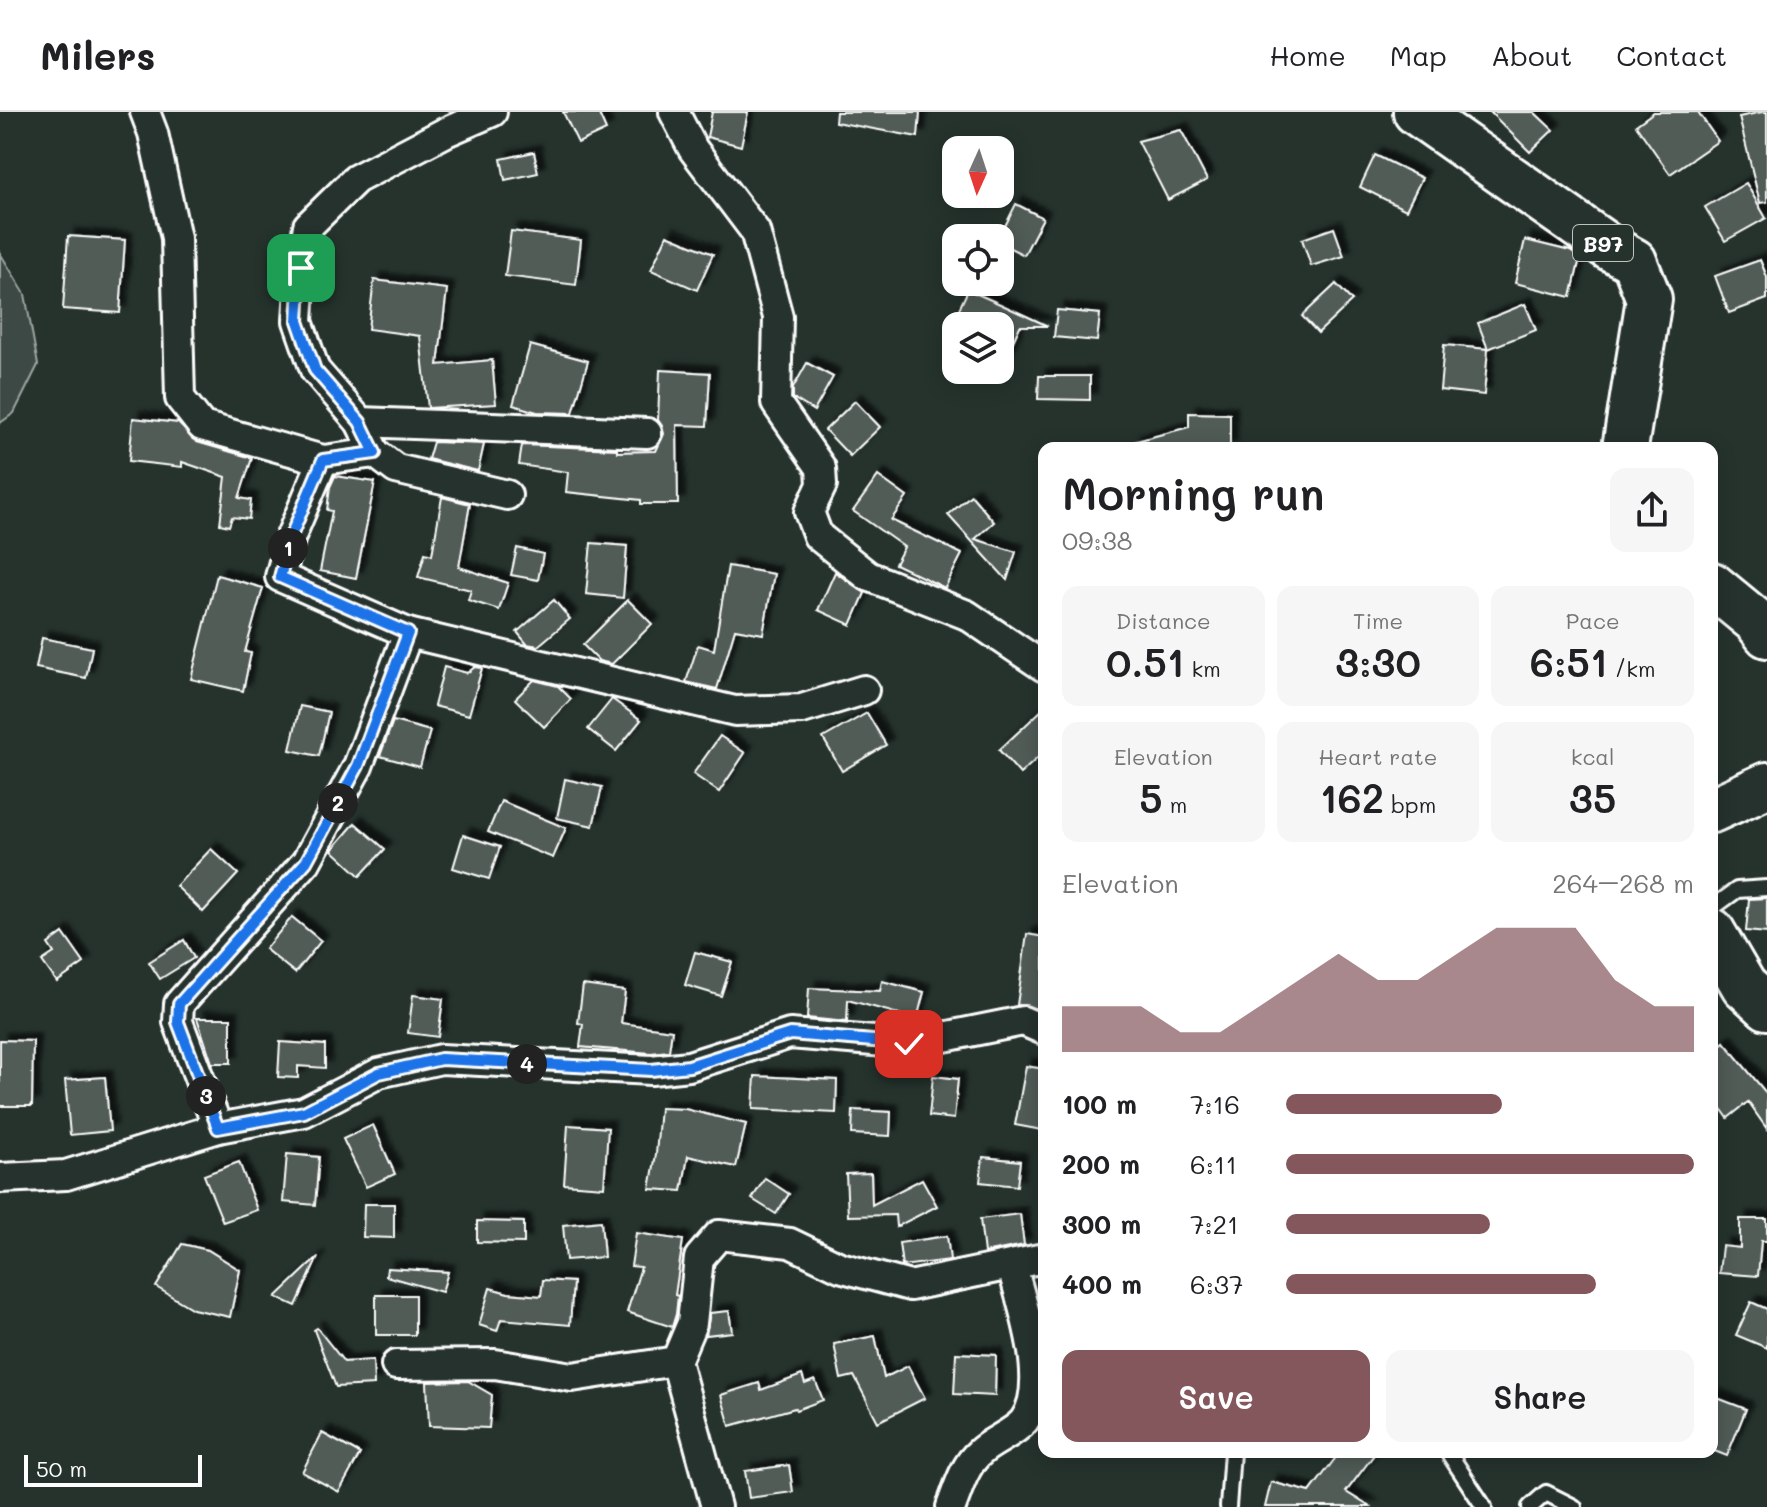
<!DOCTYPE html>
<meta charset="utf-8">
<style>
:root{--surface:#fff;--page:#f6f6f6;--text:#202124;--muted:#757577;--line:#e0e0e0;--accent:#84575d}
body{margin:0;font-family:Mali,sans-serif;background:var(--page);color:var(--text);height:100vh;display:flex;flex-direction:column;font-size:30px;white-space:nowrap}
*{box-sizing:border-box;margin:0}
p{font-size:26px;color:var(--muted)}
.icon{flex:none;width:44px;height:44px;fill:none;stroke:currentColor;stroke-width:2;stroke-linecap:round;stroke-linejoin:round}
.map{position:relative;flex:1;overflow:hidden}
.details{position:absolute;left:1038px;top:330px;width:680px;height:1016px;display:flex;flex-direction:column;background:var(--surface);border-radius:16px;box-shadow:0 4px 20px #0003}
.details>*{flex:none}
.needle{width:52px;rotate:183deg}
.fabs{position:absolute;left:942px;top:24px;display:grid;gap:16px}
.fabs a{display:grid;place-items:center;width:72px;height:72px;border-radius:16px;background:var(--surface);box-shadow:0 4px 20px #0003;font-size:40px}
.scale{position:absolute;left:24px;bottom:20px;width:178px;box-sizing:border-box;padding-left:8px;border:4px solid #fff;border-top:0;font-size:22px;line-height:28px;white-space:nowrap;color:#fff;-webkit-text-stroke:6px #26332d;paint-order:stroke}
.pin{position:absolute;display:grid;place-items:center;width:68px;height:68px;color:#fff;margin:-34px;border-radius:16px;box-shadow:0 4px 12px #0006}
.km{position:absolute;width:40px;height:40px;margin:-20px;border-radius:50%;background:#222;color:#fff;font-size:22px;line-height:40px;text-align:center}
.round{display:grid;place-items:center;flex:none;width:84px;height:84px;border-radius:16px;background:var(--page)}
.headline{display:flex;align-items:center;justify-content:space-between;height:136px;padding:0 24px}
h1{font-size:44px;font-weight:600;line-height:60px}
.stats{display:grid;grid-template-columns:repeat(3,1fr);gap:12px;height:136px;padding:8px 24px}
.stats div{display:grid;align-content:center;border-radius:16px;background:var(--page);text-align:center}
.stats b{font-size:40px;font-weight:600}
.stats small{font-size:22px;font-weight:400}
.stats p{font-size:22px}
.chart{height:224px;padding:16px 24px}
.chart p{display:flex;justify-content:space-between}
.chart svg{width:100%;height:144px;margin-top:8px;fill:var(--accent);opacity:.7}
.action{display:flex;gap:16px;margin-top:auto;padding:16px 24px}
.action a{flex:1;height:92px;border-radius:16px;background:var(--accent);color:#fff;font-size:32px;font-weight:600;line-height:92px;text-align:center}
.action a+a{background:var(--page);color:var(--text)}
ul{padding:0 24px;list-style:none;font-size:26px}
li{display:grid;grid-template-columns:128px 96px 1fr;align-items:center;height:60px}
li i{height:20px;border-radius:10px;background:var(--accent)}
header{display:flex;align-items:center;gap:48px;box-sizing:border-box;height:112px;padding:0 40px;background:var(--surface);border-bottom:2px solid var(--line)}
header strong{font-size:38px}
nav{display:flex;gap:44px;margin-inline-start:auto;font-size:28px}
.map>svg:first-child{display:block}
.green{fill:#3e4944;stroke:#9ea4a2;stroke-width:2}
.building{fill:#515c57;stroke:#fff;stroke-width:2;filter:url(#shadow)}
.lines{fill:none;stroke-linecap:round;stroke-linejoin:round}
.lane-casing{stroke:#fff;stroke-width:20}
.street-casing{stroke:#fff;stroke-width:34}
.primary-casing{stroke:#fff;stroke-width:50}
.lane{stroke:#26332d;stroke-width:14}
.street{stroke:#26332d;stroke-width:28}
.primary{stroke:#26332d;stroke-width:44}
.route-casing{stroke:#fff;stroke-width:16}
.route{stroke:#1a73e8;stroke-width:10}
.labels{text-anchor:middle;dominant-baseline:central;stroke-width:7;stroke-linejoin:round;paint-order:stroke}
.shield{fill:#26332d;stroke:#bec2c0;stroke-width:2}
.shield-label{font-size:22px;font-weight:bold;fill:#fff}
</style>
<header>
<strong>Milers</strong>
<nav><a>Home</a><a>Map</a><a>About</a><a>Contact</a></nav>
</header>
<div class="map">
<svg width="1767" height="1395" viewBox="0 0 1767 1395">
<defs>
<filter id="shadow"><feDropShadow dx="7" dy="-7" stdDeviation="2" flood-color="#0009"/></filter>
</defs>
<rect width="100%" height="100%" fill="#26332d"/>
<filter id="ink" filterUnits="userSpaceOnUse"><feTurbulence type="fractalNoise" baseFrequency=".0125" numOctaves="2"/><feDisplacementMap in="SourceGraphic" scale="16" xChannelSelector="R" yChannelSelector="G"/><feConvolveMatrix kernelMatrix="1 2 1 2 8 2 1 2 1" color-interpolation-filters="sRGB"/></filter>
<g filter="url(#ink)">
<path class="green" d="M0,141l25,41 13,71 -24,48 -14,10z"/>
<g class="building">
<path d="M563,0h35l8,18 -28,13z"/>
<path d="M712,0h36l-7,34 -34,-9z"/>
<path d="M836,0h84l-2,25 -83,-15z"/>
<path d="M1490,0h44l19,18 -23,22z"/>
<path d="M1654,0h44l20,29 -48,33 -34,-49z"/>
<path d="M1762,0h5v90l-7,1 -21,-86z"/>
<path d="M1181,18l26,50 -39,20 -30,-59z"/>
<path d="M534,40l4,21 -33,7 -4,-21z"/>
<path d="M1375,43l47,23 -16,32 -46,-23z"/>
<path d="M1746,71l20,35 -41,23 -20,-34z"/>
<path d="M1016,92l27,14 -19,37 -24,-12 -1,-5z"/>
<path d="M1334,116l10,28 -33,10 -9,-27z"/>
<path d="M511,119l70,9 -5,45 -71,-9z"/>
<path d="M667,123l46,19 -16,36 -46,-20z"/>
<path d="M68,124l57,4 -5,73 -57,-4z"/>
<path d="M1525,128l45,11 10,7 -9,39 -56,-14z"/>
<path d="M1760,148l7,17v22l-38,14 -14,-37z"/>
<path d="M374,168l73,9 -9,76 54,-5 4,44 -68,4 -8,-72 -52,-7z"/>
<path d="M1336,172l16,17 -34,32 -16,-17z"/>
<path d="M968,178l32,14 48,22h-28l-20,44v-44h-49z"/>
<path d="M1525,192l11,26 -48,19 -10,-26z"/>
<path d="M1057,198l43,4 -3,27 -43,-4z"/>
<path d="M530,233l58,16 -15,52 -36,-1 -24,-7z"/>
<path d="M1444,233l44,4 -4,46 -44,-5z"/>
<path d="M807,251l26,14 -19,34 -21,-13v-10z"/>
<path d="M660,258l50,3 -3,53 -30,-1 1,79h-37v-4l-75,-8 2,-20 -49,-7 3,-20 95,4v3l39,-1 8,-17 -2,-8 -4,-6z"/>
<path d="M1039,264h51v24l-52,-1z"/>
<path d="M855,289l25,26 -30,29 -25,-26z"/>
<path d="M1189,301l41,1v34h-96l-1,-6 56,-15z"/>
<path d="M133,306l45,5 19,19 55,16 -13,40 12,2 -2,19 -17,-2 -3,9 -9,-2 6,-47 -44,-15v5l-53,-6z"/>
<path d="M433,330l51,2 -6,27 -50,-12z"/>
<path d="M335,364l40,6 -19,96 -36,-7 12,-60 -5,-1 3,-23z"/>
<path d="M878,364l29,21 -16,23 71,34 -17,34 -50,-24 9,-17 -51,-36z"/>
<path d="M971,383l23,27 -19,17 41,13 -9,28 -59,-65z"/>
<path d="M442,385l28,7 -11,63 49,16 -9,27 -31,-10 3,-10 -53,-13 7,-24 7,2z"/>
<path d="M591,431l36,3 -4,52 -37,-4z"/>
<path d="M517,436l26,6 -5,26 -27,-5z"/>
<path d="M728,454l46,8 -11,60 -28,-5 -18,60 -31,-7 12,-37 16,5z"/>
<path d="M835,460l30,21 -14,32 -33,-15z"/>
<path d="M217,463l46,13 -18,64 6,1 -8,38 -52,-12z"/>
<path d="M554,488l16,19 -32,27 -11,-2 -10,-12z"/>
<path d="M628,488l24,24 -40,40 -13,-3 -16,-16z"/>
<path d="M42,526l50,10 -6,30 -50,-10z"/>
<path d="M444,555l23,6 8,-6 7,1 -13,47 -35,-9z"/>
<path d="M534,568l24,6 13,13 -27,28 -29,-28z"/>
<path d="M612,587l29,21 -25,31 -28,-22z"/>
<path d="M300,594l29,6 -10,44 -29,-6z"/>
<path d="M1044,596v44l-24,22 -21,-24z"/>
<path d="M867,601l19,32 -44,26 -19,-33z"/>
<path d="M393,609l37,10 -10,36 -40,-11z"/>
<path d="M720,624l25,17 -26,39 -26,-18z"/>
<path d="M565,667l37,8 -9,39 -36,-8z"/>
<path d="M501,689l65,27 -13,30 -65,-26z"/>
<path d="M355,711l30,26 -25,27 -28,-26z"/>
<path d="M463,723l37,12 -11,32 -36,-11z"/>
<path d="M211,737l27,25 -35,38 -27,-26z"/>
<path d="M1767,786v35l-21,-2 3,-32z"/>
<path d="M292,805l29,24 -26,32 -30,-24z"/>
<path d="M63,821l21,30 -27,19 -15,-21 12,-8 -6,-9z"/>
<path d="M1027,822l17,3v73l-27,-5z"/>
<path d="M184,828l10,18 -34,21 -11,-17z"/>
<path d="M695,840l37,10 -11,34 -36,-11z"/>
<path d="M882,869l42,11 -7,27 -69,-19 -1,22 -40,-4 2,-30 71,3z"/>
<path d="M583,873l42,6 -4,32 51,7 -3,21 -18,2 -71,-6 3,-23 -5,-1z"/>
<path d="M413,883l30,4 -5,38 -30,-4z"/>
<path d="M197,906h34v45h-19z"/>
<path d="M0,928l33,1 -1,65h-32z"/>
<path d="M280,930l45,3v23l-27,-2v12l-20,-1z"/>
<path d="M1724,930l43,52v35l-19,-27 -20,16 -16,-22v-44z"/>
<path d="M1026,954l18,3 -2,61 -27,-5z"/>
<path d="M755,964l82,4 -1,33 -83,-4z"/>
<path d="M933,964l25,3 -4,40 -25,-3z"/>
<path d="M105,965l5,54 -40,4 -5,-55z"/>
<path d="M660,996l25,1 61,15 -10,43 -48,-11 -6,35 -32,-2 6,-35z"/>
<path d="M853,998l38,2 -1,24 -38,-2z"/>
<path d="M373,1013l22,49 -29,13 -23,-48z"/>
<path d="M568,1013l40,3 -4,59 -40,-3z"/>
<path d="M287,1042l32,3 -4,48 -32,-3z"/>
<path d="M983,1045l37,4 -3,25 -37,-4z"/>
<path d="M239,1050l18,48 -34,12 -19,-47z"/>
<path d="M871,1061l1,32 50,-26 15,27 -41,21 -1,-12 -47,1 -2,-42z"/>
<path d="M765,1066l24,16 -13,20 -24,-15z"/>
<path d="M364,1092h30v34l-31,-1z"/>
<path d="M1020,1102l4,31 -40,8 -4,-34z"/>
<path d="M1740,1107h27v22h-6l-3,35 -39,-3 3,-27 18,2z"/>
<path d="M477,1109l47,1v21l-47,-1z"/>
<path d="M601,1109l3,36 -38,3 -3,-35z"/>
<path d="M636,1121l47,7 -8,55 3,1 -2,18 -4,13 -45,-15 14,-45 -10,-1z"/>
<path d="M947,1124l3,24 -48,6 -3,-23z"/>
<path d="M182,1132l26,6 32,20 -10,47 -37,-8 -37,-22z"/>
<path d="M318,1145l-22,49 -20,-9z"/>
<path d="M387,1156l61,4 -6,20 -56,-16z"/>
<path d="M543,1168l30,2 -3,43 -69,-6 -4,12 -18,-6 11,-37 18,5 33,3z"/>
<rect x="376" y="1183" width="39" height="40"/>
<path d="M1751,1190l16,7v39l-31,-13z"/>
<path d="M729,1199l3,21 -26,3 4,-22z"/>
<path d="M317,1216l27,34 29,-2 1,25 -38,2 -22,-57z"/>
<path d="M875,1224l9,42 24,-12 17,32 -47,24 -24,-46 -13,3 -7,-35z"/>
<path d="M956,1241l40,2 -1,41 -41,-2z"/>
<path d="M802,1263l3,9 10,-4 8,20 -27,10 -1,-2 -65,18 -9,-31 38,-12 2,7z"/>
<path d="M468,1269l24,14 -3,33 -60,-2 -2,-44z"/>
<path d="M1712,1284l34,13 -19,47 -15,-6z"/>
<path d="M322,1321l38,21 -21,38 -37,-20z"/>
<path d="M1340,1340h36l-30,40 24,15h-105l6,-25 39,10z"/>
<path d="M789,1353l4,27 -44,6 -4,-27z"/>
</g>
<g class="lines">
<g class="lane-casing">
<g id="lane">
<path d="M1712,796l25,-18 30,-2"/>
<path d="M1448,1340l36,55"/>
<path d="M1228,1395l4,-55"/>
<path d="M1530,1395l16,-14 28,14"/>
</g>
</g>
<g class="street-casing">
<g id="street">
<path d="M145,0l8,21 23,105 4,160 22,28 121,34 52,-7 -15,-31 -45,-52 -17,-49 3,-53 7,-42 48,-47 90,-47 46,-20"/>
<path d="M674,0l19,37 62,82 23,86 -2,86 45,65 1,17 -13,27 9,24 50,40 99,39 77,52"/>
<path d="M360,310l287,11"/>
<path d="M375,341l21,16 111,26"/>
<path d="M323,348l-32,76 -11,41 128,56 327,78 67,-2 62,-19"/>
<path d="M218,1016l-40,-106 1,-18 127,-142 52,-96 50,-133"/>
<path d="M0,1066l66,-3 152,-47 86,-16 75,-39 62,-14 210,11 38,-4 101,-32 119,10 114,-23 21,9"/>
<path d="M676,1249l40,146"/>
<path d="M396,1253l99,-1 77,13 104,-16 16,-38 7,-65 20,-23 71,8 50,24 70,19 134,-28"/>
<path d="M951,1395c7,-18 13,-41 28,-54 12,-12 34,-19 45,-32 27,-37 -2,-115 -12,-155"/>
</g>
</g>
<g class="primary-casing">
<g id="primary">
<path d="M1416,0l194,136 24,13 15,38 -24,149"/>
<path d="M1712,473l45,37 10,13"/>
<path d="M1712,698l55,-25"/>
<path d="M1712,819l32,55 23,21"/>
</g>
</g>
<use href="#lane" class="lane"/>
<use href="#street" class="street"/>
<use href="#primary" class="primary"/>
</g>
</g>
<g class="lines" filter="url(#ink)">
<g class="route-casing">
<path id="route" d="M301,156l-3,53 17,49 45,52 15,31 -52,7 -32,76 -11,41 128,56 -50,133 -52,96 -127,142 -1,18 40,106 86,-16 75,-39 62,-14 210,11 38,-4 101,-32 119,10"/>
</g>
<use href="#route" class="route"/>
</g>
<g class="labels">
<rect class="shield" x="1573" y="113" width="60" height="36" rx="6"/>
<g class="shield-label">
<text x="1603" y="131">B97</text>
</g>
</g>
</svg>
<div class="fabs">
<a><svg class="needle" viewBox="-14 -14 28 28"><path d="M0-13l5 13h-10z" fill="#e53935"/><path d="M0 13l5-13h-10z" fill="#757577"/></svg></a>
<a><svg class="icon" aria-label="locate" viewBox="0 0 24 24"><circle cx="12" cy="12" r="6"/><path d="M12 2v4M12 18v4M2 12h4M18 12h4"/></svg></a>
<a><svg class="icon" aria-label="layers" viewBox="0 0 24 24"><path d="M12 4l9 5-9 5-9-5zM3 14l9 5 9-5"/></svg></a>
</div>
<div class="scale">50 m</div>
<div class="pin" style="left:301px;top:156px;background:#1e9e55"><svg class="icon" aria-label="arrive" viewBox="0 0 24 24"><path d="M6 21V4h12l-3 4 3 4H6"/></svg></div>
<div class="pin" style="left:909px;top:932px;background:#d93025"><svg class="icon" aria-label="check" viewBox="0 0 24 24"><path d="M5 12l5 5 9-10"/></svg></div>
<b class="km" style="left:288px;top:436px">1</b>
<b class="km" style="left:338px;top:691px">2</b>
<b class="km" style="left:206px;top:984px">3</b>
<b class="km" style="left:527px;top:952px">4</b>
<section class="details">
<div class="headline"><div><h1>Morning run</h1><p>09:38</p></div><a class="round"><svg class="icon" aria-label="share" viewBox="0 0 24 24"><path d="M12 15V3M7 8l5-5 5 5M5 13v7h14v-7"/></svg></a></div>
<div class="stats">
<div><p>Distance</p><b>0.51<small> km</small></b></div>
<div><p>Time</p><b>3:30</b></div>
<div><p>Pace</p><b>6:51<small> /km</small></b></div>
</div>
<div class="stats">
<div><p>Elevation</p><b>5<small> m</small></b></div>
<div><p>Heart rate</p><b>162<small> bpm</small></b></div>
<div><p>kcal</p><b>35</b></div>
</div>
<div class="chart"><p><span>Elevation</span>264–268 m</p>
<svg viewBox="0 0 160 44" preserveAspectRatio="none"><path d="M0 44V30L10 30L20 30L30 38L40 38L50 30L60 22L70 14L80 22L90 22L100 14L110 6L120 6L130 6L140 22L150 30L160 30V44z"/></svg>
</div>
<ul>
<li><b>100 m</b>7:16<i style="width:53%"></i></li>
<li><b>200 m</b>6:11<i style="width:100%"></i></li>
<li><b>300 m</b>7:21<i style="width:50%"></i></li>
<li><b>400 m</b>6:37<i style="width:76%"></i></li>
</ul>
<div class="action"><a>Save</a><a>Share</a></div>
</section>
</div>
